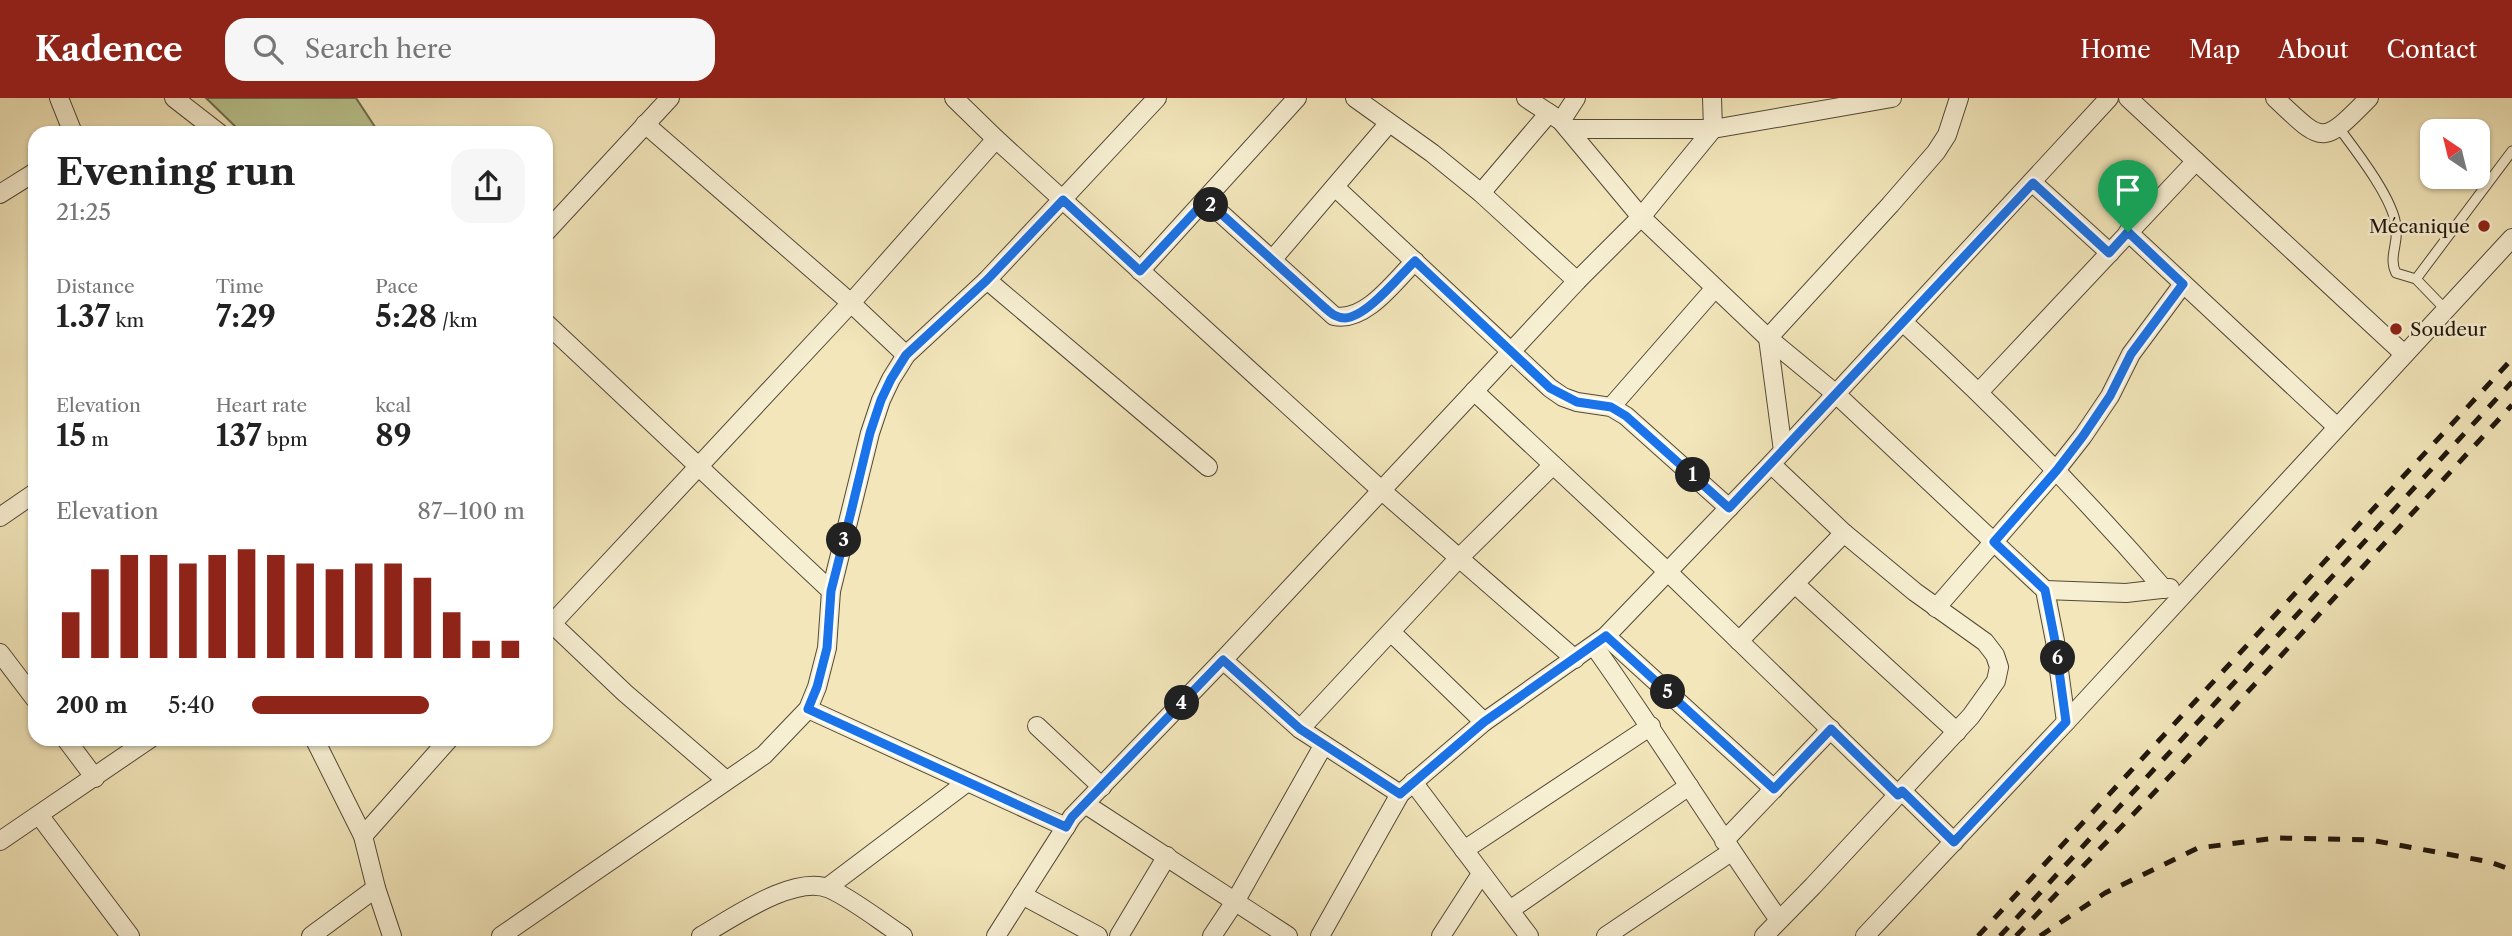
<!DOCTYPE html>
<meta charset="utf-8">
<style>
:root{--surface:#fff;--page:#f6f6f6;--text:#222;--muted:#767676;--accent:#8f2418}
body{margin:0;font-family:"Libre Caslon Text",serif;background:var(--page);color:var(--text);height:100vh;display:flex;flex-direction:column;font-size:26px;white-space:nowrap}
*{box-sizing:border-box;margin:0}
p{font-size:23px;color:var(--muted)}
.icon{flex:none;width:38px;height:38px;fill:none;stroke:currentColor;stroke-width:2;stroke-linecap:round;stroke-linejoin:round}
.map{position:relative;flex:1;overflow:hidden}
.sheet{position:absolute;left:28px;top:28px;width:525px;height:620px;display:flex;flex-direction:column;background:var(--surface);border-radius:21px;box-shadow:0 2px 5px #0004}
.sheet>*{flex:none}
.needle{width:46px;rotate:325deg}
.buttons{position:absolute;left:2420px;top:21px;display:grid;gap:14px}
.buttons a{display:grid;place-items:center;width:70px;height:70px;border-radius:14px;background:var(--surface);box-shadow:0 2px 5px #0004;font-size:35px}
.pin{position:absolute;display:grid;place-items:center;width:60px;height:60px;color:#fff;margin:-72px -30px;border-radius:50% 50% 50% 0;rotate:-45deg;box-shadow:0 0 7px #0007}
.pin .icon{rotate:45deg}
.km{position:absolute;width:35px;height:35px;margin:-18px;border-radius:50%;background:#222;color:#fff;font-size:19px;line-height:35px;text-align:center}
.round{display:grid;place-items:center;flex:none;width:74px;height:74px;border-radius:21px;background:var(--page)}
.summary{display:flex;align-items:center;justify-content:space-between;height:119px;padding:0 28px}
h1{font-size:38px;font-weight:700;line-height:52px}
.stats{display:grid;grid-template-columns:repeat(3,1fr);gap:10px;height:119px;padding:7px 28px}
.stats div{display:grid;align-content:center}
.stats b{font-size:30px;font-weight:700}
.stats small{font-size:19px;font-weight:400}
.stats p{font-size:19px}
.chart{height:196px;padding:14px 28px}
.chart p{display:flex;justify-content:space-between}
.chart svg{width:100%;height:126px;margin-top:7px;stroke:var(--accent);stroke-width:6}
ul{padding:0 28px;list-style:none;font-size:23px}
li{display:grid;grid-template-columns:112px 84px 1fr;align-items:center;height:52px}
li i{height:18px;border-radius:9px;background:var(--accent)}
header{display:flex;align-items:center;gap:42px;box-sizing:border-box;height:98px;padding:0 35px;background:var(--accent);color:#fff}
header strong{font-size:33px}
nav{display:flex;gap:38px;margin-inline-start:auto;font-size:24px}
.search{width:490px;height:63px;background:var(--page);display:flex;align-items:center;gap:18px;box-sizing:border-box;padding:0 24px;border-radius:21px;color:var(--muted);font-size:26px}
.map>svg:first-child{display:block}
.green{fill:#bac590;stroke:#6c6d4e;stroke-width:2}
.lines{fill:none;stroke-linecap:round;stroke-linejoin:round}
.lane-casing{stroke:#534938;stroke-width:11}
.street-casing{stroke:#534938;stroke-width:20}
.lane{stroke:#f7efd2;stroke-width:9}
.street{stroke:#f7efd2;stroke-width:18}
.rail{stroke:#1e150c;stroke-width:5;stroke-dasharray:12 12;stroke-linecap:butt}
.route-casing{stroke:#fff;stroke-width:14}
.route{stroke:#1a73e8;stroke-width:9}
.poi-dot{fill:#8f2418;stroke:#f7efd2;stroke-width:2.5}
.labels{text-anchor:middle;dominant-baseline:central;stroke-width:5;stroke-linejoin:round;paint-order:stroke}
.poi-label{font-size:19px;fill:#1e150c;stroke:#f7efd2;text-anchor:end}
</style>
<header>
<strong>Kadence</strong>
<div class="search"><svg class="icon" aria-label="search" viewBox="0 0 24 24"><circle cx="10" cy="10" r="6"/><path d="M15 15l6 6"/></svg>Search here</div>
<nav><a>Home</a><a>Map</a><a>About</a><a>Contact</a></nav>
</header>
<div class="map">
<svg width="2512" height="838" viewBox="0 0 2512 838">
<rect width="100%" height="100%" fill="#f2e6ba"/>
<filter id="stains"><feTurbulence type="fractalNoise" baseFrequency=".00286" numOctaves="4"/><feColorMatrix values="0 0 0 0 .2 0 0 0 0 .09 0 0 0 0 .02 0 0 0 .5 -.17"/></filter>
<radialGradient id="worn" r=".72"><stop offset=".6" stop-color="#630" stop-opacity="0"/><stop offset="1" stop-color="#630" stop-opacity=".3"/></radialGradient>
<path class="green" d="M206,0h150l23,35h-137z"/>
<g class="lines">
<g class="lane-casing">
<g id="lane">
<path d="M2339,30c17,23 54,70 57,98 3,17 -8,31 0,47l20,6 30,31"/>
<path d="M2416,181l96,-128"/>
</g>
</g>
<g class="street-casing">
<g id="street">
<path d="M59,0l14,35"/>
<path d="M174,0l45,35"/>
<path d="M954,0l42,41 385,351 194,169"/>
<path d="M1355,0l77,55 49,40 96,88"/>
<path d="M1526,0l35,23 80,96 127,121 68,56 209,196 10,51 11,81"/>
<path d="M2128,0l276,256"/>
<path d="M2275,0c48,45 46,49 94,0"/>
<path d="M1561,23l15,-23"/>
<path d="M645,26l206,179 55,52"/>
<path d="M1568,31h145l179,-31"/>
<path d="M2033,85l77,70"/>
<path d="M1335,89l215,201 13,9 14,5 34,5 15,9 103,92"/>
<path d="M1481,95l68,-80"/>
<path d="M0,96l35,-22"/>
<path d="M1206,102l128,116c31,7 61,-35 81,-55"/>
<path d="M546,134l124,-134"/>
<path d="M2128,134l209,195"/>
<path d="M1272,162l117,-137"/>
<path d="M1140,173l157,-173"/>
<path d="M987,182l221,187"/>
<path d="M1903,224c92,84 179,172 261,267"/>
<path d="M546,225l285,268"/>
<path d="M1474,293l195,182 229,222"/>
<path d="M1979,294l217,-231"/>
<path d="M1611,309l104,-119"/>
<path d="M1783,353l-15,-113 122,-133 46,-53 11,-17 12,-37"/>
<path d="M0,419l35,-24"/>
<path d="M1795,486l162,148"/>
<path d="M2045,492l81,3 44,-5"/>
<path d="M1936,510l121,-139 26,-33 27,-40 21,-42 52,-70"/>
<path d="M546,520l79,75 101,87"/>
<path d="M546,532l305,-327 145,-164"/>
<path d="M1391,534l93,90"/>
<path d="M1606,538l168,153"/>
<path d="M1739,543l105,-108"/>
<path d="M1594,548c64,90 122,184 185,274"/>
<path d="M0,555l35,46"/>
<path d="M1223,562l77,69 100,65"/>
<path d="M808,611l258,118"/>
<path d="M1037,628l65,61"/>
<path d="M1300,631l159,-171 94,-93"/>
<path d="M65,640l30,40"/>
<path d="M314,640l49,98 13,52 16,48"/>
<path d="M1413,684l116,154"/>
<path d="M1902,693l52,51"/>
<path d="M1085,706l203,132"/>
<path d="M39,717l91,121"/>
<path d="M363,738l87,-98"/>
<path d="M0,743l151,-103"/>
<path d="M1724,743l107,-112"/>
<path d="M1464,752l187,-124"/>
<path d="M828,789l138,-104"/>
<path d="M1022,797l76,41"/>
<path d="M1510,812l179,-124"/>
<path d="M311,838l65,-48"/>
<path d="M501,838l263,-181 44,-46 9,-22 10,-39 4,-57 39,-158 11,-33 10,-21 15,-24 81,-75 170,-182"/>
<path d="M701,838c30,-17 94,-63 129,-47 24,11 50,32 73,47"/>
<path d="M996,838l76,-119 151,-157 354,-379 64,-64 72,-88 -1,-31"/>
<path d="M1119,838l48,-80"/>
<path d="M1212,838l24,-36 87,-154"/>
<path d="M1320,838l80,-142 84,-72 122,-86 165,-172 338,-366"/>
<path d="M1441,838l40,-62"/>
<path d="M1606,838l125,-84"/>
<path d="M1764,838l49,-50 158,-170 25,-35 3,-14 -4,-12 -10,-13 -70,-50 -71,-59 -73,-69"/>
<path d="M1865,838l201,-214 446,-484"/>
</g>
</g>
<use href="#lane" class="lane"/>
<use href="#street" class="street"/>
<g class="rail">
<path d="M1978,838l534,-577"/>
<path d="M2000,838l512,-554"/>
<path d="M2016,838l156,-162 340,-369"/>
<path d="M2040,838l65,-43 93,-45 78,-10 95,2 119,22 22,8"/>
</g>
</g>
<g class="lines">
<g class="route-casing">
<path id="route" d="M2033,85l76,70 19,-21 55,52 -52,70 -21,42 -27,40 -26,34 -63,72 51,48 10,51 11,81 -112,120 -52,-51 -4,4 -67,-66 -57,60 -168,-153 -122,86 -84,72 -100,-65 -77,-69 -151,157 -6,10 -258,-118 9,-22 10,-39 4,-57 20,-79 19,-79 11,-33 10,-21 15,-24 81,-75 76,-80 77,71 66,-71 119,108c6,5 11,10 20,10 22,-1 54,-42 70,-57l135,127 27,14 34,5 15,9 103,92z"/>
</g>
<use href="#route" class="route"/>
</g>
<g class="poi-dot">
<circle cx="2484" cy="128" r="7"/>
<circle cx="2396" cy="231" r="7"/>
</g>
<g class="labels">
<g class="poi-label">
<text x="2470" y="128">Mécanique</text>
<text x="2410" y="231" text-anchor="start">Soudeur</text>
</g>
</g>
<rect width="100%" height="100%" filter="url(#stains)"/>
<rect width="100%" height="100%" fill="url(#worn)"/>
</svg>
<div class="buttons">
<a><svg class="needle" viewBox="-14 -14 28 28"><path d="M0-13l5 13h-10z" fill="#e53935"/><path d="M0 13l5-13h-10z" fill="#767676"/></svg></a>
</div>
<div class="pin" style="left:2128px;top:134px;background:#1e9e55"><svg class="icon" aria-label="arrive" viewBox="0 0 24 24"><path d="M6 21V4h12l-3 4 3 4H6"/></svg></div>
<b class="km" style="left:1693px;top:377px">1</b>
<b class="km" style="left:1211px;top:107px">2</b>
<b class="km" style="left:844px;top:442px">3</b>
<b class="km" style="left:1182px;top:605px">4</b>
<b class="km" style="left:1668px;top:594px">5</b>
<b class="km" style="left:2058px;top:560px">6</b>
<section class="sheet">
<div class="summary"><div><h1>Evening run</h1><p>21:25</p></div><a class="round"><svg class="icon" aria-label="share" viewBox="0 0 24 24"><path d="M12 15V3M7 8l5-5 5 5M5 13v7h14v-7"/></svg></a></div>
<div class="stats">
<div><p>Distance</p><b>1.37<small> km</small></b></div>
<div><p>Time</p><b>7:29</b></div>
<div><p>Pace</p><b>5:28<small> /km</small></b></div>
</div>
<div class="stats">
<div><p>Elevation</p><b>15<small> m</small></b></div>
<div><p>Heart rate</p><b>137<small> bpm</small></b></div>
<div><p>kcal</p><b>89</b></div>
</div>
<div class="chart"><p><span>Elevation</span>87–100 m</p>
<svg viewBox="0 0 160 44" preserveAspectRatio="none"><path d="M5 44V28M15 44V13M25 44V8M35 44V8M45 44V11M55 44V8M65 44V6M75 44V8M85 44V11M95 44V13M105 44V11M115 44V11M125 44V16M135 44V28M145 44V38M155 44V38"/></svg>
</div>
<ul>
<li><b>200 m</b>5:40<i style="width:65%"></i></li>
</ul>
</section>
</div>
